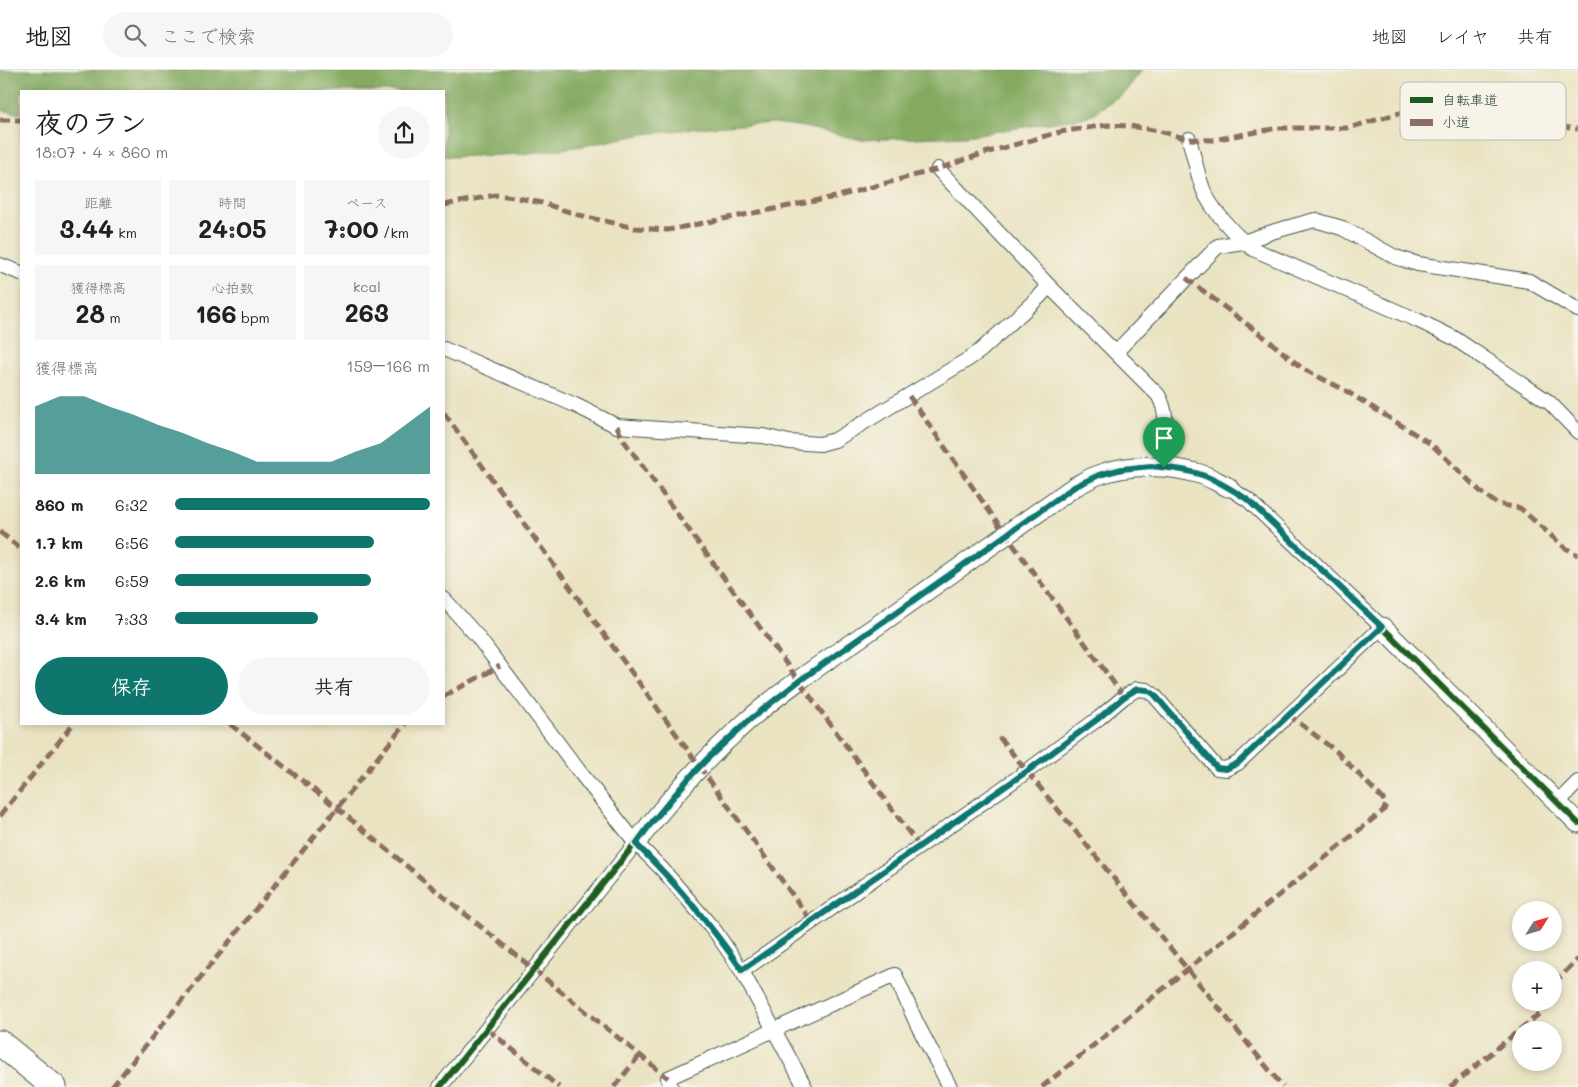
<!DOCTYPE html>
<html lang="ja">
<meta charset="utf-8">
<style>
:root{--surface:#fff;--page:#f6f6f6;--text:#202124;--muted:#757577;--line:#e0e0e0;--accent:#0f766e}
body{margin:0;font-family:Mali,"Klee One",sans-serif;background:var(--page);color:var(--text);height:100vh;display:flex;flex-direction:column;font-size:19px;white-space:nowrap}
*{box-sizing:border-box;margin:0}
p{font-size:16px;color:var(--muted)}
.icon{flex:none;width:28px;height:28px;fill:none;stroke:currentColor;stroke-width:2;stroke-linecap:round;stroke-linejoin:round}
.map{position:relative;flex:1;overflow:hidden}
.details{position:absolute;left:20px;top:20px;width:425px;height:635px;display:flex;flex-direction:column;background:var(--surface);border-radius:0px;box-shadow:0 2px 8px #0003}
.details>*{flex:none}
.needle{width:32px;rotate:53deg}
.buttons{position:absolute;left:1512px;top:831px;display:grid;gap:10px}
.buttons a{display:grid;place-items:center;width:50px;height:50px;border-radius:50%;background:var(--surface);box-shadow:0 2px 8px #0003;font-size:25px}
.pin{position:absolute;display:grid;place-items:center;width:42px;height:42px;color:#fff;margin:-51px -21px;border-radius:50% 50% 50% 0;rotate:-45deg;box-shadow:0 0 5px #0007}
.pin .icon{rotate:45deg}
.round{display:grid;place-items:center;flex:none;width:52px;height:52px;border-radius:26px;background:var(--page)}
.summary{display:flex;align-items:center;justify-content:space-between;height:85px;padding:0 15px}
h1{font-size:28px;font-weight:800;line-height:38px}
.metrics{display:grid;grid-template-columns:repeat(3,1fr);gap:8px;height:85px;padding:5px 15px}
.metrics div{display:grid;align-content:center;border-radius:0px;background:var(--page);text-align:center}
.metrics b{font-size:25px;font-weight:800}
.metrics small{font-size:14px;font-weight:400}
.metrics p{font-size:14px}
.chart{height:140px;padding:10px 15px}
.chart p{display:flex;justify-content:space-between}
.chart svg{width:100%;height:90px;margin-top:5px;fill:var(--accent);opacity:.7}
.action{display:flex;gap:10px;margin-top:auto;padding:10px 15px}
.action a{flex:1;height:58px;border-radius:30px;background:var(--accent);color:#fff;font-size:20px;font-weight:800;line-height:58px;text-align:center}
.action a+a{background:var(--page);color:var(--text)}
ul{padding:0 15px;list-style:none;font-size:16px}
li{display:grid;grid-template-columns:80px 60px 1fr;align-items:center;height:38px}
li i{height:12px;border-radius:6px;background:var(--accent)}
header{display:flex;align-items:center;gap:30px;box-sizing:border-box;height:70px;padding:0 25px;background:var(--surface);border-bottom:1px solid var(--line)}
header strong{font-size:24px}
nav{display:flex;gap:28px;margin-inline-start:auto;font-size:18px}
.search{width:350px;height:45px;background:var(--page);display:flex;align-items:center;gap:12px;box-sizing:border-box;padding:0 18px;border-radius:28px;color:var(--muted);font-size:19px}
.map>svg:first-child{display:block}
.forest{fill:#84aa60;stroke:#52744a}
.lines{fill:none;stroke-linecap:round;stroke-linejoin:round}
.street-casing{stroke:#3d5649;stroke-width:16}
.secondary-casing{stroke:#3d5649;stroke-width:21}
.highway-casing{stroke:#3d5649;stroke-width:27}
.street{stroke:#fff;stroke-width:14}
.secondary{stroke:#fff;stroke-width:19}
.highway{stroke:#fff;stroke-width:25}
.quiet{stroke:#8d6e63;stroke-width:5;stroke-dasharray:10 5;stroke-linecap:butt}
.cycleway-casing{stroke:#f7f3e8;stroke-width:9}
.cycleway{stroke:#1b5e20;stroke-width:6}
.route-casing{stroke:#fff;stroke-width:10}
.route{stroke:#0f766e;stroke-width:6}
.key{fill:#f7f3e8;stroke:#b6bcb2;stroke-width:1}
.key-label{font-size:14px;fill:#1f3d34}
</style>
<header>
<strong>地図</strong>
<div class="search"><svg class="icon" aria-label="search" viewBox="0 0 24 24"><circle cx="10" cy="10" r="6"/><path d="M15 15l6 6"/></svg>ここで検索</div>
<nav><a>地図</a><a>レイヤ</a><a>共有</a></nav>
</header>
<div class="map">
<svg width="1578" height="1017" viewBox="0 0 1578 1017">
<rect width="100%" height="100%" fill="#f7f3e8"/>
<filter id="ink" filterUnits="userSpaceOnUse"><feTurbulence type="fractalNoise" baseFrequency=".02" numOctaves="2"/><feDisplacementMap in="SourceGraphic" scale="10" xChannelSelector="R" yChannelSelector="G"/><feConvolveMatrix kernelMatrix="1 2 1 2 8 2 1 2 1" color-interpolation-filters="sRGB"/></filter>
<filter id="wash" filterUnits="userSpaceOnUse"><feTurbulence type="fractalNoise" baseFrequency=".0096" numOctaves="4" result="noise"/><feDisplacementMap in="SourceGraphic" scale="20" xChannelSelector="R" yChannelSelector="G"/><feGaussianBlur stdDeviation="1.12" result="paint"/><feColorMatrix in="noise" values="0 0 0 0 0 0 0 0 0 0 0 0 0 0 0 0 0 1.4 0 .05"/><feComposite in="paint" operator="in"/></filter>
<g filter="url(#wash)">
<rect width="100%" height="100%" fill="#eae3c2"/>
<path class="forest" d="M0,0h1142l-17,22 -37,25 -122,19 -104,4 -58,-13 -29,-4 -66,4 -64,7 -62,12 -59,8 -72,3 -8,-1v-65h-423v23l-21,-4z"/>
</g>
<g filter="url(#ink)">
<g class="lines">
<g class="street-casing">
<g id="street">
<path d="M1189,69c5,17 8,34 14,50 7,19 33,48 50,60l164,71 37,18 95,64 29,30"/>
<path d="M938,99l111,117 109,109c13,21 6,49 5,73"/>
<path d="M0,195l21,8"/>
<path d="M444,279l131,56 42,21 146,10 26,6 31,2 15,-4 132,-80 13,-9 59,-54 10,-11"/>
<path d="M1116,282l102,-106 25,-4 32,-11 40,-11 27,8 53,29 23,7 111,17 49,29"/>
<path d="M444,529l33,37 102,135 57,72 26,26 53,62 27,40 63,116"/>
<path d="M1558,732l20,-20"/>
<path d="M742,901l284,-199 73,-54 25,-21 13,-8 10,1 7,5 63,73 9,1 12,-6 144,-136 -134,-127 -20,-13"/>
<path d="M440,1017l196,-244"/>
<path d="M671,1017l-3,-9 227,-103 22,49 33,63"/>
</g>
</g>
<g class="secondary-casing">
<g id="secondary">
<path d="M1382,557l196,196"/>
<path d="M636,773c32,-43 69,-84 109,-120 44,-39 95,-71 143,-105 62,-44 124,-87 186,-131 8,-4 16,-9 24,-12 32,-12 70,-10 102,-1 10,3 19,9 28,13"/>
</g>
</g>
<g class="highway-casing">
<path id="highway" d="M0,973l54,44"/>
</g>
<use href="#street" class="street"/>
<use href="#secondary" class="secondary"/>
<use href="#highway" class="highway"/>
<g class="quiet">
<path d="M0,50h21"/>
<path d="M444,135l52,-10 18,2 28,6 37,12 56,13 33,2 167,-33 103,-28 47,-16 75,-21 47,-7 23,1 28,5 31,8 24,1 65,-12h70l52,-15 61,1 117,15"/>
<path d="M1186,208l82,62 35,29 40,20 88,55 50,48 16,12 23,4 44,39 14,8"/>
<path d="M909,326l97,139 118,162"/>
<path d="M444,343l368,509"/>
<path d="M617,356l5,12 297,408"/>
<path d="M0,462l21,17"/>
<path d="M444,626l56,-30"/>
<path d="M230,654l107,84 101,84 230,186"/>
<path d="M999,667l284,350"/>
<path d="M0,746l73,-92"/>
<path d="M1554,913l24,-24"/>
<path d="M487,959l72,58"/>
<path d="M112,1017l293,-363"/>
<path d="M614,1017l26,-32"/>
<path d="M1042,1017l342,-277 2,-6 -3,-5 -46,-47 -48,-37"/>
<path d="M1450,1017l95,-78v-7"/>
</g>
<g class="cycleway-casing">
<g id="cycleway">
<path d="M742,901l284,-199 73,-54 25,-21 13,-8 10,1 7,5 63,73 9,1 12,-6 144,-136"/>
<path d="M440,1017l209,-261 58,-67 40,-37 52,-41 275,-194c8,-4 16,-9 24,-12 32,-12 71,-10 103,-1 17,6 32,16 47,26l134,127 196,196"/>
</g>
</g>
<use href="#cycleway" class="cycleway"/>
</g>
</g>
<g class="lines" filter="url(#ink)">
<g class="route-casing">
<path id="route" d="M1151,396c17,2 35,3 51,9 17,6 31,15 46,25l134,127 -144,136 -12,6 -9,-1 -63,-74 -7,-4 -10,-1 -13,8 -25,21 -73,54 -284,198c-32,-46 -66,-87 -106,-126l13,-18 40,-48 18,-19 40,-37 52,-41 275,-194 25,-12 23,-6z"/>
</g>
<use href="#route" class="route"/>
</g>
<rect x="1400" y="12" width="166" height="58" rx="8" class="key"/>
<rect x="1410" y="27" width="23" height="6" fill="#1b5e20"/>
<rect x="1410" y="49" width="23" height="7" fill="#8d6e63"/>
<g class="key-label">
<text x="1442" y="35">自転車道</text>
<text x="1442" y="57">小道</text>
</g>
</svg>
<div class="buttons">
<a><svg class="needle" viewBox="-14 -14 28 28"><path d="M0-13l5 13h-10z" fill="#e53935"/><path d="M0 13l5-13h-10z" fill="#757577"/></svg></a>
<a>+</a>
<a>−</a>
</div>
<div class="pin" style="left:1164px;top:398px;background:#1e9e55"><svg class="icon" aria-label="arrive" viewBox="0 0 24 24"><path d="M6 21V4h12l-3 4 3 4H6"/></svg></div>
<section class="details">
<div class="summary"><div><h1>夜のラン</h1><p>18:07 · 4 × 860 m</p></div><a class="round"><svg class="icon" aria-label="share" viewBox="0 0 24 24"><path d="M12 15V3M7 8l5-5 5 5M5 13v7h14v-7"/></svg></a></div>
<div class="metrics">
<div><p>距離</p><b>3.44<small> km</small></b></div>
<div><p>時間</p><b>24:05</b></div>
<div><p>ペース</p><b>7:00<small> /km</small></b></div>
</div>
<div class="metrics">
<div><p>獲得標高</p><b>28<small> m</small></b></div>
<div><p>心拍数</p><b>166<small> bpm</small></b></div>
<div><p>kcal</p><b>263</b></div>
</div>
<div class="chart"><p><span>獲得標高</span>159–166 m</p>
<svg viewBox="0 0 160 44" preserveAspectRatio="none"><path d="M0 44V11L10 6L20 6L30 11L40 15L50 20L60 24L70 29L80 33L90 38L100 38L110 38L120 38L130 33L140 29L150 20L160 11V44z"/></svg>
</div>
<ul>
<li><b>860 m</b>6:32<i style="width:100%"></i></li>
<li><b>1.7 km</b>6:56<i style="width:78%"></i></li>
<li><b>2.6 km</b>6:59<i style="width:77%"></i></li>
<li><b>3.4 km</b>7:33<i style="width:56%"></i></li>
</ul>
<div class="action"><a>保存</a><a>共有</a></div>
</section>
</div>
